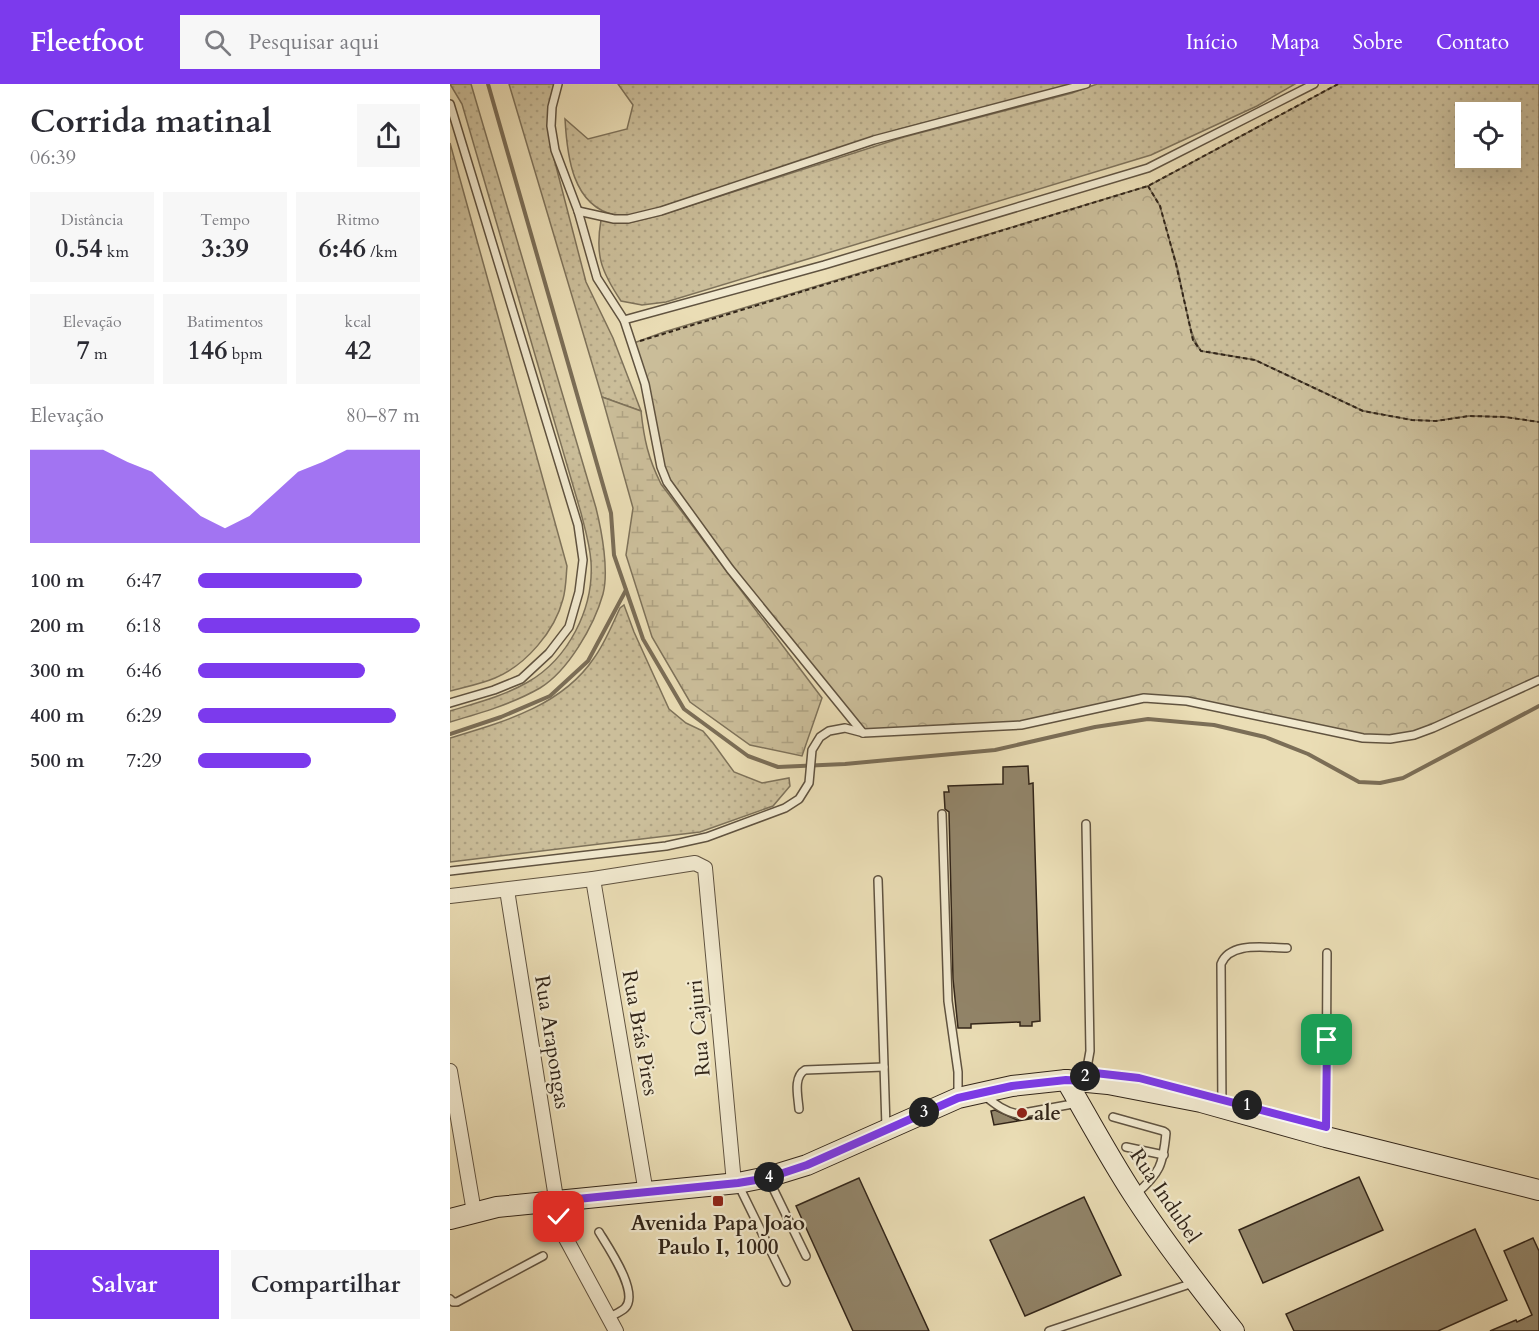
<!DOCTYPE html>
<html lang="pt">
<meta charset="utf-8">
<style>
:root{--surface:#fff;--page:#f7f7f7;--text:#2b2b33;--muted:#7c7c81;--accent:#7c3aed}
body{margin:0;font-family:Cardo,serif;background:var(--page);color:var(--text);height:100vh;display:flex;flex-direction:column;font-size:22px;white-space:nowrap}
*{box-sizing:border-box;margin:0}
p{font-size:20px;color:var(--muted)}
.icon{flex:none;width:33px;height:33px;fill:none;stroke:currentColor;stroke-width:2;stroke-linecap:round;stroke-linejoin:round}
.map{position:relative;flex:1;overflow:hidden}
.drawer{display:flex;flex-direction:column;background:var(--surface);width:450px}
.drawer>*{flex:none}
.controls{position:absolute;left:1005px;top:18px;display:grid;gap:12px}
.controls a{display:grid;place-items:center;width:66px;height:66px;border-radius:0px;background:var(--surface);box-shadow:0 6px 24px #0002;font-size:30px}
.pin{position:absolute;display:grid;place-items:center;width:51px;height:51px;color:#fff;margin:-26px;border-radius:12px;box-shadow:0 3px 9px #0006}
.km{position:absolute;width:30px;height:30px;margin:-15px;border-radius:50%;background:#222;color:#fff;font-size:16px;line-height:30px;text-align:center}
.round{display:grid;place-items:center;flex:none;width:63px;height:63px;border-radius:0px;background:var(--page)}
.head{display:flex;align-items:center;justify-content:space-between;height:102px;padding:0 30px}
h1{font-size:33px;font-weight:600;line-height:45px}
.figures{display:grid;grid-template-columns:repeat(3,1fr);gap:9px;height:102px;padding:6px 30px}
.figures div{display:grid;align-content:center;border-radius:0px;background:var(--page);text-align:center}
.figures b{font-size:26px;font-weight:600}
.figures small{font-size:16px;font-weight:400}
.figures p{font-size:16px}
.chart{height:168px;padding:12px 30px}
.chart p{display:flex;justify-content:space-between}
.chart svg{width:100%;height:108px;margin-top:6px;fill:var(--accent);opacity:.7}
.action{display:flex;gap:12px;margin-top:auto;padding:12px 30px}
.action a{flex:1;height:69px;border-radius:0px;background:var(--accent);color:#fff;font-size:24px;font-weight:600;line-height:69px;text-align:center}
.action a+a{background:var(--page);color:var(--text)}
ul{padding:0 30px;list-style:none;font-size:20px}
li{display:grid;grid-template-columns:96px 72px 1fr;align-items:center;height:45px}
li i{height:15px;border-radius:8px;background:var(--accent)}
header{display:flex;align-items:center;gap:36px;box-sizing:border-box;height:84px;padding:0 30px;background:var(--accent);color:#fff}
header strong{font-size:28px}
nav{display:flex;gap:33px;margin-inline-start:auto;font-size:21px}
.search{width:420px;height:54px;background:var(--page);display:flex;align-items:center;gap:15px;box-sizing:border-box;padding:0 21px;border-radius:0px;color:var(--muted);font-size:22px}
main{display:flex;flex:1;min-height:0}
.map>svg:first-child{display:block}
.grass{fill:url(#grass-dots);stroke:#7e725a;stroke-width:1.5;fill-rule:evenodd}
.forest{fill:url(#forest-crowns);stroke:#7e725a;stroke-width:1.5}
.wetland{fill:url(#wetland-marsh);stroke:#7e725a;stroke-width:1.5}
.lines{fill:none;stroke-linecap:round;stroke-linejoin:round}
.stream{stroke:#7b6e57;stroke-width:4}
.building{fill:#92856a;stroke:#322519;stroke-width:1.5}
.lane-casing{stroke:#605340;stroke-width:10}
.street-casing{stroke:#605340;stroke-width:16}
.secondary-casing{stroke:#322519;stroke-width:22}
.path{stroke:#322519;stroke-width:2;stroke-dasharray:4.5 3;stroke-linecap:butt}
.lane{stroke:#f1e9cf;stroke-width:7}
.street{stroke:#f1e9cf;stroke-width:14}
.secondary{stroke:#f1e9cf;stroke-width:20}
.route-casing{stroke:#fff;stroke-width:12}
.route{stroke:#7c3aed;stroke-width:8}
.poi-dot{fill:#8f2418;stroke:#f1e9cf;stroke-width:2}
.labels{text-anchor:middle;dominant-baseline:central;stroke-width:4.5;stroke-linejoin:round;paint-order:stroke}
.street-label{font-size:21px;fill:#322519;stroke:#f1e9cf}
.poi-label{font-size:21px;font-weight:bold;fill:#322519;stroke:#f1e9cf;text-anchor:start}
</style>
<header>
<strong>Fleetfoot</strong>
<div class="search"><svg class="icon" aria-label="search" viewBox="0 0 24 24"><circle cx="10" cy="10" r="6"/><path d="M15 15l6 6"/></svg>Pesquisar aqui</div>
<nav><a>Início</a><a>Mapa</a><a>Sobre</a><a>Contato</a></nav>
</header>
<main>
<section class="drawer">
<div class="head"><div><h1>Corrida matinal</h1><p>06:39</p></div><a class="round"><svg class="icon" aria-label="share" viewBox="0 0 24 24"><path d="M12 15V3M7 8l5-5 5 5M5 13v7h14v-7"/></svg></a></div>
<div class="figures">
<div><p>Distância</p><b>0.54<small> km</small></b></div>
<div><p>Tempo</p><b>3:39</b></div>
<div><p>Ritmo</p><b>6:46<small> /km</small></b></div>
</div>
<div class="figures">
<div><p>Elevação</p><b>7<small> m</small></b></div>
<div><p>Batimentos</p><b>146<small> bpm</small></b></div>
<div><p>kcal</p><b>42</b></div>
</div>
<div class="chart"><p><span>Elevação</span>80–87 m</p>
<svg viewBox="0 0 160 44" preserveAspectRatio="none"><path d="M0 44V6L10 6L20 6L30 6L40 11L50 15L60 24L70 33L80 38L90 33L100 24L110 15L120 11L130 6L140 6L150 6L160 6V44z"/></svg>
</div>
<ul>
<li><b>100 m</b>6:47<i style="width:74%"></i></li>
<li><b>200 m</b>6:18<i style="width:100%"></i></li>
<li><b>300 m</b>6:46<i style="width:75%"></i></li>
<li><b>400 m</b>6:29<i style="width:89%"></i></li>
<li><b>500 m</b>7:29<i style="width:51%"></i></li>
</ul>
<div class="action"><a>Salvar</a><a>Compartilhar</a></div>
</section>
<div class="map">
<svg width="1089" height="1247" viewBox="0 0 1089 1247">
<defs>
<pattern id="grass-dots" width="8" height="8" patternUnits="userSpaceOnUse" patternTransform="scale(1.5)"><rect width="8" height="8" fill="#cbbe9a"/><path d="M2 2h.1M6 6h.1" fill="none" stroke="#afa384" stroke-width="1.8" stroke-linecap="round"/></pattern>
<pattern id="forest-crowns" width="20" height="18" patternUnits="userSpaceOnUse" patternTransform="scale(1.5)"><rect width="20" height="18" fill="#cbbe9a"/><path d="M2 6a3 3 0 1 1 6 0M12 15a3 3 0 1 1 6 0" fill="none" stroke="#afa384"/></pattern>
<pattern id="wetland-marsh" width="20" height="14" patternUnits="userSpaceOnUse" patternTransform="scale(1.5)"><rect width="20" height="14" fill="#cbbe9a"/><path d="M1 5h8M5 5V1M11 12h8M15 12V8" fill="none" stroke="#afa384"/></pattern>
</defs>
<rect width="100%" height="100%" fill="#eaddb5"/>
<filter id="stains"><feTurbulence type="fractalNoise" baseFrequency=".00333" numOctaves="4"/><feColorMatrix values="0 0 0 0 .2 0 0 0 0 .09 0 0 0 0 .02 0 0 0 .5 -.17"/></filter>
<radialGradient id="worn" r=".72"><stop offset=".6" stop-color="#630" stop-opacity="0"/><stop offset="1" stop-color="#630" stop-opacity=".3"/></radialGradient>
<g class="grass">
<path d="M0,0h21l125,424c6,24 13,63 7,86 -9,32 -35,77 -63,94 -28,16 -59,25 -90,34v-11c26,-8 54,-15 78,-29 40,-23 66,-73 63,-120 -1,-17 -6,-33 -10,-49l-119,-409z"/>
<path d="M59,0h45c-6,22 -7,41 -3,63l35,135 27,56 28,73 -39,-14z"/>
<path d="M168,0h457l-175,45 -239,78c-14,4 -31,11 -46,8 -43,-9 -48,-60 -50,-96l23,20 39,-10 6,-24z"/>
<path d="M647,0h198l-38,22 -106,49 -485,147 -24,3 -21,-4c-20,-30 -26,-46 -20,-81l27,3 33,-8 243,-78 168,-44z"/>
<path d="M888,0h201v339l-34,-6 -36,-1 -33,5 -24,-1 -49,-9 -108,-51 -54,-9c-16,-24 -17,-57 -24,-85 -7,-28 -19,-54 -29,-80zM1016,28h44v46h-44z"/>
<path d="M0,59l117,423c-1,11 -1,23 -4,33 -8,32 -37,66 -68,79 -14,6 -30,9 -45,13z"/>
<path d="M174,521l10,27 35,77 17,14 17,8 10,12 21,29 28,11 27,-5 1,8 -17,20 -73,26 -250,30v-124c53,-16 112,-32 144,-80 11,-15 18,-33 26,-50z"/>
</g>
<path class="forest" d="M698,102l12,20 16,58 17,76 8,11 54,9 108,51 49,9 24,1 33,-5 36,1 34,5v258l-117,52 -46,6 -189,-37 -43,-3 -123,27 -157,8 -134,-164 -63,-87 -36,-138 33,-12z"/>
<path class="wetland" d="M152,313l39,14c3,28 7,47 20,73l161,214 -20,58 -52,-11 -60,-43 -38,-65 -26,-82 7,-47z"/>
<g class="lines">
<g class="stream">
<path d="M38,0l123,429 3,42 29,84 41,70 64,47 30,11 67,-3 150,-14 100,-23 53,-8 66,6 51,12 43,17 51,28 21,1 23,-5 136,-72"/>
<path d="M0,650l51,-17 49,-21 38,-35 38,-71"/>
</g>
</g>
<g class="building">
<path d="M578,682l1,18 4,-1 7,238 -8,1v4h-12v-4l-49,2v4h-13l-5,-49 -4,-167 -4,-3 -1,-17h5l-1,-6 55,-2v-17z"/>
<path d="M545,1026l22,10 36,-7v2l-59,10 -3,-14z"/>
<path d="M909,1093l24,53 -120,53 -24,-53z"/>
<path d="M409,1094l70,153h-76l-57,-125z"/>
<path d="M634,1113l37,78 -96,41 -35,-76z"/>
<path d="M1025,1145l32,71 -69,31h-144l-8,-17z"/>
<path d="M1083,1154l6,13v80h-49l26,-11 1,2 15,-7 -28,-64z"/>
</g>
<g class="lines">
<g class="lane-casing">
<g id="lane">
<path d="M108,0l-6,23 -1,19 4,24 23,61 19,67 27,42 21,64 16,83 6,15 63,87 133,164"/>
<path d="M0,20l128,421 5,35 -4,32 -10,35 -20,26 -28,26 -27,11 -44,13"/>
<path d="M128,127l36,8h14l33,-8 213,-71 212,-56"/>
<path d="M174,236l200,-55 324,-97 166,-84"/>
<path d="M492,730l6,187 10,71v24"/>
<path d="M0,787l216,-25 41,-9 78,-29 14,-9 10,-16 3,-33 8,-13 9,-6 16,-3 19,5 157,-8 123,-27 43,3 176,37 27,1 24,-4 19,-7 106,-48"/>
<path d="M428,796l8,247"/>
<path d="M635,995l5,-28 -4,-227"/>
<path d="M535,1012c10,8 20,16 33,18l60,-11"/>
<path d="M772,1023l-1,-143c9,-23 45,-16 66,-16"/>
<path d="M349,1025c-1,-13 -6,-32 6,-39l79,-3"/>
<path d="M663,1033l50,14 3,2c-3,32 -6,40 -30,61"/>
<path d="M876,1051l1,-182"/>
<path d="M676,1063l38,8"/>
<path d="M319,1096l37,76"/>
<path d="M289,1102l47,96"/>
<path d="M149,1148c9,15 41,61 26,76 -4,4 -12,7 -17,10"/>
<path d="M0,1215l3,3h4l86,-46"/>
<path d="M599,1247l144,-48"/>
</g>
</g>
<g class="street-casing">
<g id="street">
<path d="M143,795l53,314"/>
<path d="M57,806l52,327 5,18 52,96"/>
<path d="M0,812l143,-17 102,-16 10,5 29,315"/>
<path d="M0,987l24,141"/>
</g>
</g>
<g class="secondary-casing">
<g id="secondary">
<path d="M616,996c22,38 43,77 67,114 31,48 66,93 101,137"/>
<path d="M0,1135l47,-12 241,-24 30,-6 39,-12 151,-67 54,-12 54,-6 42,4 93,18 125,35 213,53"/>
</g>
</g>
<g class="path">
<path d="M698,102l12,20 16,58 17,76 8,11 54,9 108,51 49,9 24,1 33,-5 36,1 34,5"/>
<path d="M190,257l508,-155 190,-102"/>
</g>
<use href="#lane" class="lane"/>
<use href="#street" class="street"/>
<use href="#secondary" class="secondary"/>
</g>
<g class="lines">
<g class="route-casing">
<path id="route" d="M109,1133l-2,-16 181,-18 30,-5 39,-13 151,-67 54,-12 54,-6 18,1 2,-9 53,6 187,49 1,-87"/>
</g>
<use href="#route" class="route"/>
</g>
<g class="poi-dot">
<circle cx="572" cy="1029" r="6"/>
<rect x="262" y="1111" width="12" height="12" rx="3"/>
</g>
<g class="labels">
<g class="street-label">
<text transform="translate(249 944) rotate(-95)">Rua Cajuri</text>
<text transform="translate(190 949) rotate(80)">Rua Brás Pires</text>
<text transform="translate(102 958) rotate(81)">Rua Arapongas</text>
<text transform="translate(715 1112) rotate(56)">Rua Indubel</text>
</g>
<g class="poi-label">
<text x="584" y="1029">ale</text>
<text x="268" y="1139" text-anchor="middle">Avenida Papa João<tspan x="268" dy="24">Paulo I, 1000</tspan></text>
</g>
</g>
<rect width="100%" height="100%" filter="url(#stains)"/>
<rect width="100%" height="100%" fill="url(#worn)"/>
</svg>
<div class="controls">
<a><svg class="icon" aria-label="locate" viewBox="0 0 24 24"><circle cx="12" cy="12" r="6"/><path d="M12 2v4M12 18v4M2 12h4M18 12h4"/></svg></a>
</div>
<div class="pin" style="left:877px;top:956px;background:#1e9e55"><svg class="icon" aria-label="arrive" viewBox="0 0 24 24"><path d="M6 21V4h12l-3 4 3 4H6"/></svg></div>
<div class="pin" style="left:109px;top:1133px;background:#d93025"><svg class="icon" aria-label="check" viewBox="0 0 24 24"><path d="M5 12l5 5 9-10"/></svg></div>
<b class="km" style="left:797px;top:1021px">1</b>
<b class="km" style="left:635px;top:992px">2</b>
<b class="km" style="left:474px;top:1028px">3</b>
<b class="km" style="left:319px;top:1093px">4</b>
</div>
</main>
